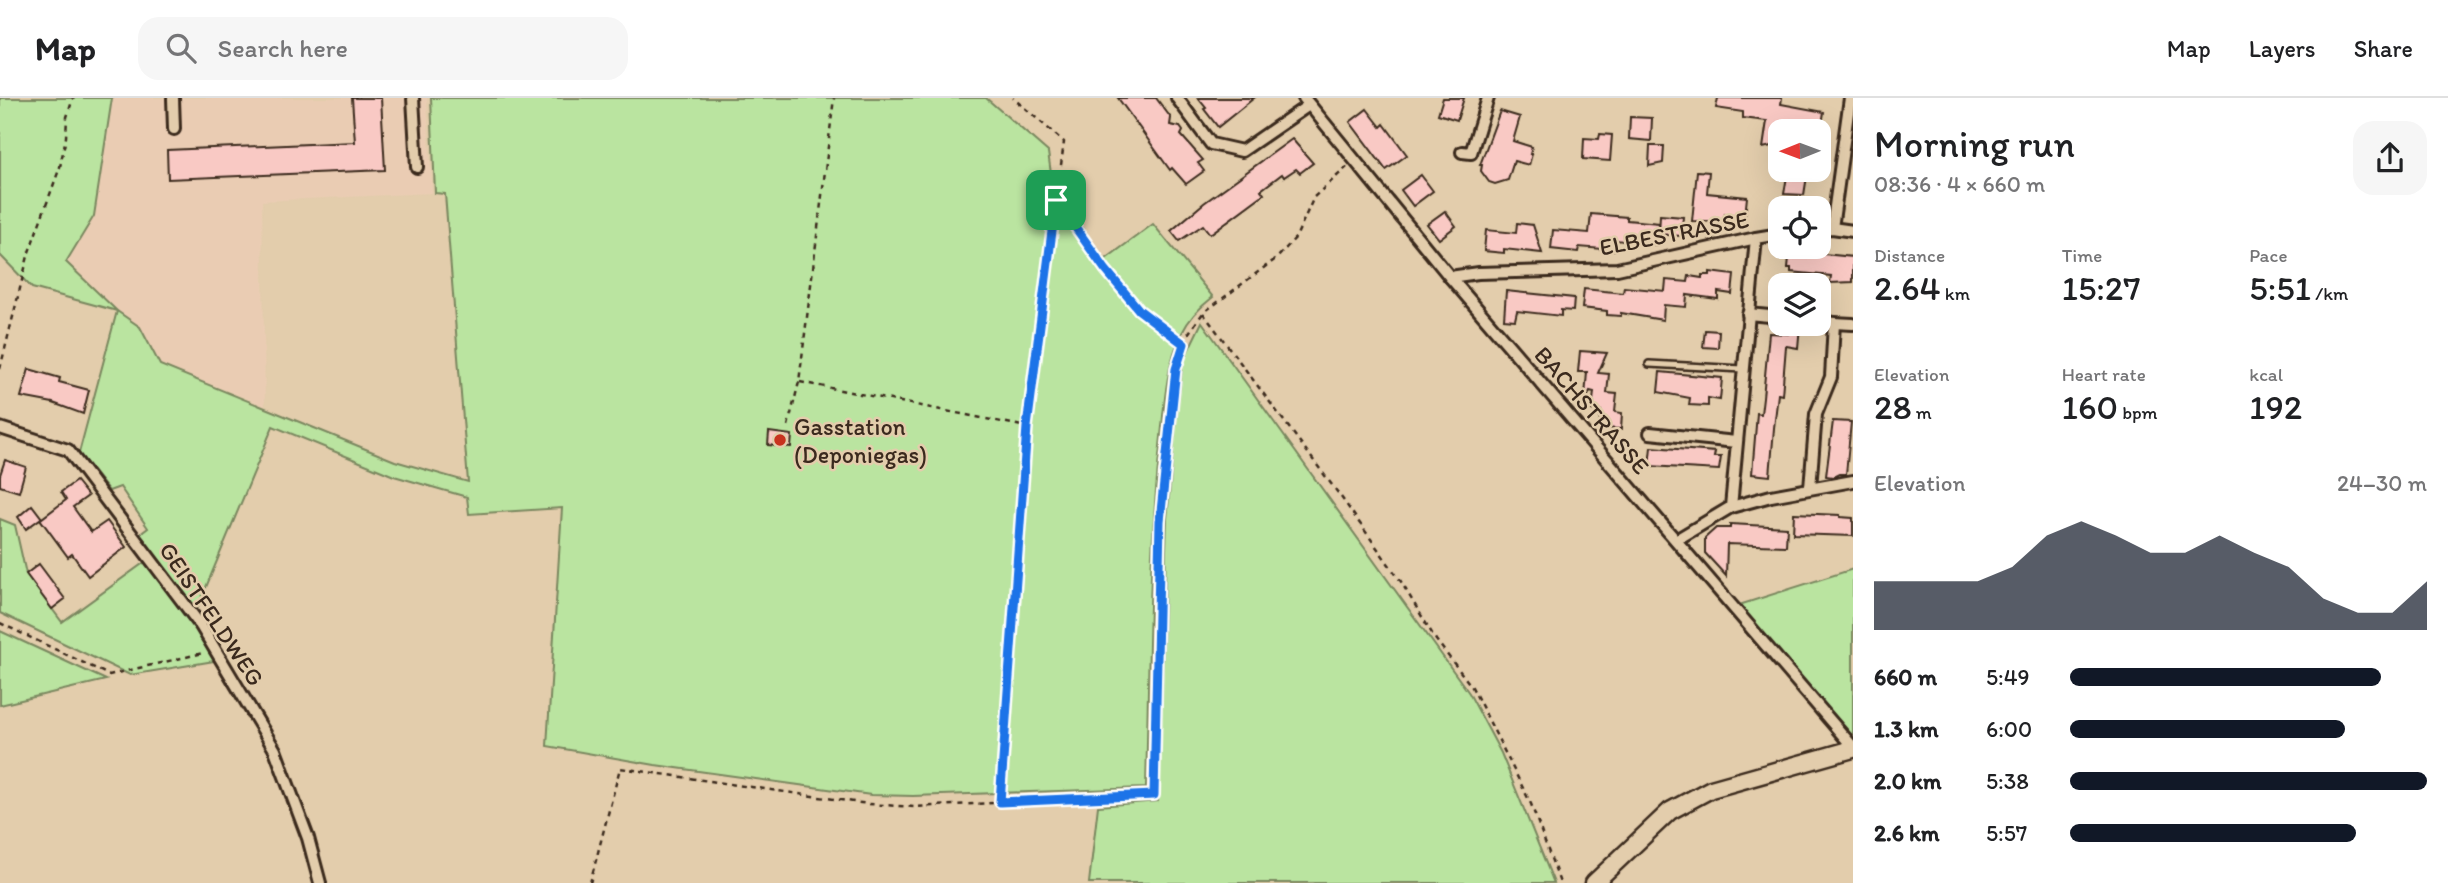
<!DOCTYPE html>
<meta charset="utf-8">
<style>
:root{--surface:#fff;--page:#f6f6f6;--text:#202124;--muted:#757577;--line:#e0e0e0;--accent:#111827}
body{margin:0;font-family:Itim,sans-serif;background:var(--page);color:var(--text);height:100vh;display:flex;flex-direction:column;font-size:26px;white-space:nowrap}
*{box-sizing:border-box;margin:0}
p{font-size:23px;color:var(--muted)}
.icon{flex:none;width:38px;height:38px;fill:none;stroke:currentColor;stroke-width:2;stroke-linecap:round;stroke-linejoin:round}
.map{position:relative;flex:1;overflow:hidden}
.panel{display:flex;flex-direction:column;background:var(--surface);width:595px}
.panel>*{flex:none}
.needle{width:46px;rotate:269deg}
.buttons{position:absolute;left:1768px;top:21px;display:grid;gap:14px}
.buttons a{display:grid;place-items:center;width:63px;height:63px;border-radius:14px;background:var(--surface);box-shadow:0 7px 28px #0002;font-size:35px}
.pin{position:absolute;display:grid;place-items:center;width:60px;height:60px;color:#fff;margin:-30px;border-radius:14px;box-shadow:0 4px 10px #0006}
.round{display:grid;place-items:center;flex:none;width:74px;height:74px;border-radius:21px;background:var(--page)}
.headline{display:flex;align-items:center;justify-content:space-between;height:119px;padding:0 21px}
h1{font-size:38px;font-weight:600;line-height:52px}
.stats{display:grid;grid-template-columns:repeat(3,1fr);gap:10px;height:119px;padding:7px 21px}
.stats div{display:grid;align-content:center}
.stats b{font-size:35px;font-weight:600}
.stats small{font-size:19px;font-weight:400}
.stats p{font-size:19px}
.chart{height:196px;padding:14px 21px}
.chart p{display:flex;justify-content:space-between}
.chart svg{width:100%;height:126px;margin-top:7px;fill:var(--accent);opacity:.7}
ul{padding:0 21px;list-style:none;font-size:23px}
li{display:grid;grid-template-columns:112px 84px 1fr;align-items:center;height:52px}
li i{height:18px;border-radius:9px;background:var(--accent)}
header{display:flex;align-items:center;gap:42px;box-sizing:border-box;height:98px;padding:0 35px;background:var(--surface);border-bottom:2px solid var(--line)}
header strong{font-size:33px}
nav{display:flex;gap:38px;margin-inline-start:auto;font-size:24px}
.search{width:490px;height:63px;background:var(--page);display:flex;align-items:center;gap:18px;box-sizing:border-box;padding:0 24px;border-radius:21px;color:var(--muted);font-size:26px}
main{display:flex;flex:1;min-height:0}
.map>svg:first-child{display:block}
.built{fill:#eaccb3}
.green{fill:#bae4a0;stroke:#7a875f;stroke-width:2}
.building{fill:#f9c9c4;stroke:#3b2a1e;stroke-width:2}
.lines{fill:none;stroke-linecap:round;stroke-linejoin:round}
.service-casing{stroke:#3b2a1e;stroke-width:10}
.minor-casing{stroke:#3b2a1e;stroke-width:16}
.secondary-casing{stroke:#3b2a1e;stroke-width:21}
.path{stroke:#3b2a1e;stroke-width:2.5;stroke-dasharray:5 5;stroke-linecap:butt}
.service{stroke:#e3cdac;stroke-width:5}
.minor{stroke:#e3cdac;stroke-width:10}
.secondary{stroke:#e3cdac;stroke-width:16}
.route-casing{stroke:#fff;stroke-width:14}
.route{stroke:#1a73e8;stroke-width:9}
.poi-dot{fill:#c8321e;stroke:#e3cdac;stroke-width:2.5}
.labels{text-anchor:middle;dominant-baseline:central;stroke-width:5;stroke-linejoin:round;paint-order:stroke}
.street-label{font-size:24px;fill:#3b2a1e;stroke:#e3cdac}
.poi-label{font-size:24px;fill:#3b2a1e;stroke:#e3cdac;text-anchor:start}
</style>
<header>
<strong>Map</strong>
<div class="search"><svg class="icon" aria-label="search" viewBox="0 0 24 24"><circle cx="10" cy="10" r="6"/><path d="M15 15l6 6"/></svg>Search here</div>
<nav><a>Map</a><a>Layers</a><a>Share</a></nav>
</header>
<main>
<div class="map">
<svg width="1853" height="785" viewBox="0 0 1853 785">
<rect width="100%" height="100%" fill="#e3cdac"/>
<filter id="ink" filterUnits="userSpaceOnUse"><feTurbulence type="fractalNoise" baseFrequency=".0143" numOctaves="2"/><feDisplacementMap in="SourceGraphic" scale="14" xChannelSelector="R" yChannelSelector="G"/><feConvolveMatrix kernelMatrix="1 2 1 2 8 2 1 2 1" color-interpolation-filters="sRGB"/></filter>
<g filter="url(#ink)">
<path class="built" d="M112,0h315l5,95 -170,8 3,205 -105,-41 -20,-38 -23,-16 -52,-49 29,-46z"/>
<g class="green">
<path d="M0,0h112l-18,118 -28,46 51,49 23,16 20,38 235,96 73,21 -23,-288 -10,-1 -4,-95h555l62,54 4,29 51,80 50,-37 60,73c-13,10 -24,21 -31,36 -17,34 -18,77 -22,114 -12,113 -11,227 -14,341l-233,8 -42,-1 -216,-30 -108,-19 15,-238 -93,6 -2,-17 -73,-21 -121,-50 -76,183 -58,-74 9,-7 -28,-41 -11,4 -30,-38 38,-142 -85,-23 -32,-33z"/>
<path d="M1202,224l267,371 32,60 53,130h-465l9,-77 60,-5 9,-282 10,-112 6,-46z"/>
<path d="M0,421l15,6 11,49 36,48 83,-60 75,98 -90,15 -130,-62z"/>
<path d="M1853,471v169l-114,-133z"/>
<path d="M0,533l106,49 -106,25z"/>
</g>
<g class="building">
<path d="M352,0h29l4,72 -217,9 -1,-29 188,-8z"/>
<path d="M1118,0h38l15,20 -1,7 10,2 3,4 -2,4 22,25 -5,3 6,8 -18,13 -14,-16 -2,2z"/>
<path d="M1198,0h56l-36,29 -14,-18 2,-1z"/>
<path d="M1443,0h21l-7,22 -19,-6z"/>
<path d="M1718,0h64l-1,6 43,8 -3,19 -41,-4v17l-17,4 4,-27 -24,-3v-6l-27,-4z"/>
<path d="M1367,11l14,18 3,-3 23,31 -21,15 -36,-48z"/>
<path d="M1500,13l20,6 -7,24 19,6 -2,7h2l-3,11 -15,-4 -6,19 -13,4 -6,-2 -8,-11 1,-6h-2z"/>
<path d="M1630,19l22,1 -1,23 -22,-2z"/>
<path d="M1600,36l12,1 -2,26 -27,-2 1,-21 15,1z"/>
<path d="M1292,41l21,24 -13,10 -4,-4 -12,8 -2,-3 -21,16 3,4 -54,40 -7,-9 -24,16 -8,-10 33,-28z"/>
<path d="M1650,48h14l-1,17 -14,3z"/>
<path d="M1788,72h20l-4,25 -20,-1z"/>
<path d="M1697,73l12,1 -2,21 40,4 -2,19 -20,-2 -1,8 -32,-1z"/>
<path d="M1421,77l12,16 -20,15 -12,-16z"/>
<path d="M1445,113l11,15 -17,13 -12,-15z"/>
<path d="M1591,116l36,3v3l32,3 -2,22 -41,-5 -1,10 -36,-3 -1,5 -27,-3 2,-19 36,3z"/>
<path d="M1660,117l23,2 -2,19 -22,-2z"/>
<path d="M1517,125l16,2 9,28 -38,-4v4l-20,-2 2,-21 30,3z"/>
<path d="M1790,149l24,2v4l39,4v25l-23,1 1,-7 -40,-4v-4h-3z"/>
<path d="M1710,174l24,3 -2,19 -14,-2v7l-31,-4 -1,12 -22,-2 -1,15 -42,-7v3l-14,-1v-4l-25,-3 2,-19 39,4 1,-6 41,4 1,-11 22,2 1,-6 13,2v-3h8z"/>
<path d="M1506,193l68,7 -1,13 -12,-1v6l-44,-5 -2,9 -11,-1z"/>
<path d="M1789,226l11,1 -2,23 -12,-2 -4,49 -4,-1 -4,34 -4,48 -18,-2 5,-61 4,1 2,-17 6,-64 19,1z"/>
<path d="M1705,232l14,1 -1,17 -15,-1z"/>
<path d="M1580,253l27,2 -9,20 11,1 -2,19 10,1 -2,18 7,1 -1,16 -22,-1 2,-17 -9,-1 2,-18 -4,-1 -3,7 -2,-1 2,-25h-9z"/>
<path d="M29,271l31,9 -1,4 30,8 -6,24 -30,-11 -32,-6z"/>
<path d="M1660,274l62,6 -2,22 -12,-2v8l-19,-1 1,-7 -32,-6z"/>
<path d="M1833,323l18,1 -5,52h-7l-6,3 -7,-1z"/>
<path d="M769,334l23,3 -1,12 -23,-2z"/>
<path d="M1651,349l64,5 -1,5h7l-2,13 -70,-4z"/>
<path d="M5,362l21,7 -7,25 -19,-6v-11z"/>
<path d="M76,383l12,15 -15,11 18,25 16,-11 19,26 -38,29 -16,-22 -4,3 -28,-38 -14,10 -8,-12 14,-12 10,13 24,-18 -5,-8z"/>
<path d="M1794,415l46,2v2l13,1v18l-60,-2z"/>
<path d="M1730,426l57,3 -1,19 -59,-2 -1,32 -21,-23v-15l11,-10h14z"/>
<path d="M39,466l26,35 -13,10 -26,-35z"/>
</g>
<g class="lines">
<g class="service-casing">
<path id="service" d="M1649,266l94,5"/>
</g>
<g class="minor-casing">
<g id="minor">
<path d="M173,0l1,31"/>
<path d="M413,0l4,69"/>
<path d="M1177,0l34,46 31,7 67,-46"/>
<path d="M1304,0l146,179 403,470"/>
<path d="M1462,54l9,1 17,-55"/>
<path d="M1832,130l18,-130"/>
<path d="M1818,131l14,-1 21,3"/>
<path d="M1450,179l28,-4 139,-4 139,-31 24,-4"/>
<path d="M1748,216l32,3"/>
<path d="M1834,225l19,1"/>
<path d="M0,330l68,22 133,176 74,124 33,88 12,45"/>
<path d="M1650,335l86,9"/>
<path d="M1810,390l6,-74 15,-37 3,-54 -16,-2"/>
<path d="M1731,409l25,-269"/>
<path d="M1676,442l55,-33 40,-11 82,-15"/>
</g>
</g>
<g class="secondary-casing">
<path id="secondary" d="M1594,785l76,-72 41,-22 142,-40"/>
</g>
<g class="path">
<path d="M1056,102l49,69 34,41 44,34"/>
<path d="M1203,215l138,184 59,83 36,60 36,47 59,117 29,79"/>
<path d="M0,271l29,-117 31,-85 6,-30 1,-20 6,-19"/>
<path d="M800,284l227,45"/>
<path d="M788,328l11,-44 35,-284"/>
<path d="M0,525l109,52 94,-22"/>
<path d="M1000,704l27,-375 37,-285 -51,-44"/>
<path d="M590,785l30,-115 248,36 47,3 239,-12 6,-274 16,-152 12,-35 15,-21 74,-55 19,-21 18,-40 33,-30"/>
</g>
<use href="#service" class="service"/>
<use href="#minor" class="minor"/>
<use href="#secondary" class="secondary"/>
</g>
</g>
<g class="lines" filter="url(#ink)">
<g class="route-casing">
<path id="route" d="M1056,102l49,69 34,41 45,34 -8,25 -16,152 -6,274 -154,7 27,-375z"/>
</g>
<use href="#route" class="route"/>
</g>
<circle class="poi-dot" cx="780" cy="342" r="7"/>
<g class="labels">
<g class="street-label">
<text transform="translate(1674 135) rotate(-11)">ELBESTRASSE</text>
<text transform="translate(1592 312) rotate(49)">BACHSTRASSE</text>
<text transform="translate(212 516) rotate(56)">GEISTFELDWEG</text>
</g>
<g class="poi-label">
<text x="794" y="328">Gasstation<tspan x="794" dy="28">(Deponiegas)</tspan></text>
</g>
</g>
</svg>
<div class="buttons">
<a><svg class="needle" viewBox="-14 -14 28 28"><path d="M0-13l5 13h-10z" fill="#e53935"/><path d="M0 13l5-13h-10z" fill="#757577"/></svg></a>
<a><svg class="icon" aria-label="locate" viewBox="0 0 24 24"><circle cx="12" cy="12" r="6"/><path d="M12 2v4M12 18v4M2 12h4M18 12h4"/></svg></a>
<a><svg class="icon" aria-label="layers" viewBox="0 0 24 24"><path d="M12 4l9 5-9 5-9-5zM3 14l9 5 9-5"/></svg></a>
</div>
<div class="pin" style="left:1056px;top:102px;background:#1e9e55"><svg class="icon" aria-label="arrive" viewBox="0 0 24 24"><path d="M6 21V4h12l-3 4 3 4H6"/></svg></div>
</div>
<section class="panel">
<div class="headline"><div><h1>Morning run</h1><p>08:36 · 4 × 660 m</p></div><a class="round"><svg class="icon" aria-label="share" viewBox="0 0 24 24"><path d="M12 15V3M7 8l5-5 5 5M5 13v7h14v-7"/></svg></a></div>
<div class="stats">
<div><p>Distance</p><b>2.64<small> km</small></b></div>
<div><p>Time</p><b>15:27</b></div>
<div><p>Pace</p><b>5:51<small> /km</small></b></div>
</div>
<div class="stats">
<div><p>Elevation</p><b>28<small> m</small></b></div>
<div><p>Heart rate</p><b>160<small> bpm</small></b></div>
<div><p>kcal</p><b>192</b></div>
</div>
<div class="chart"><p><span>Elevation</span>24–30 m</p>
<svg viewBox="0 0 160 44" preserveAspectRatio="none"><path d="M0 44V27L10 27L20 27L30 27L40 22L50 11L60 6L70 11L80 17L90 17L100 11L110 17L120 22L130 33L140 38L150 38L160 27V44z"/></svg>
</div>
<ul>
<li><b>660 m</b>5:49<i style="width:87%"></i></li>
<li><b>1.3 km</b>6:00<i style="width:77%"></i></li>
<li><b>2.0 km</b>5:38<i style="width:100%"></i></li>
<li><b>2.6 km</b>5:57<i style="width:80%"></i></li>
</ul>
</section>
</main>
